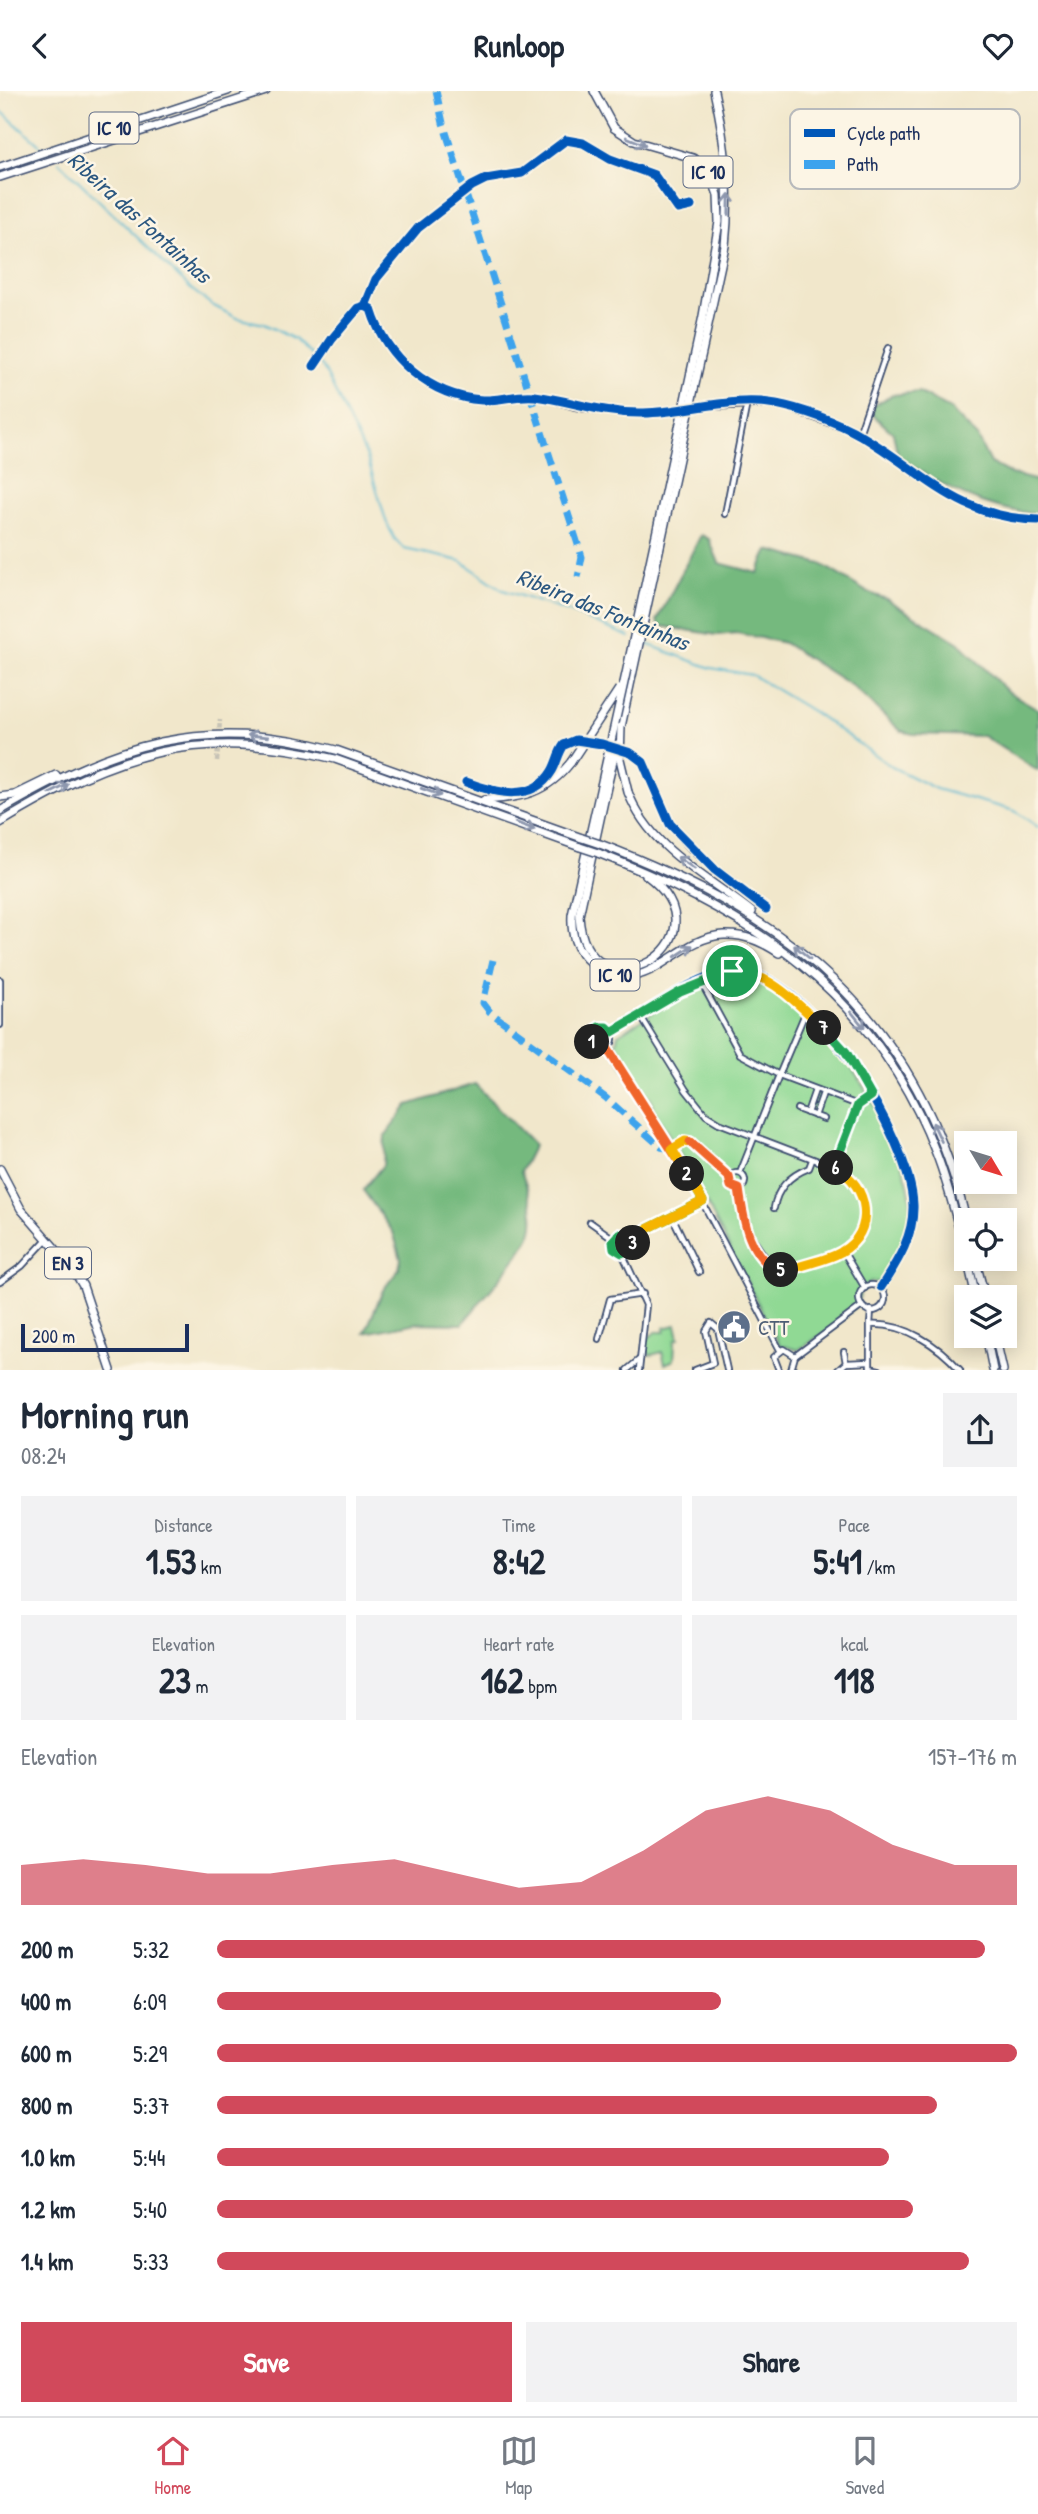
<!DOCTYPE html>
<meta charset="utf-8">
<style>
:root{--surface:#fff;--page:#f2f2f3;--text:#1f2937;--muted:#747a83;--line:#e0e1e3;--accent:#d1495b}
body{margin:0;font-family:"Patrick Hand",sans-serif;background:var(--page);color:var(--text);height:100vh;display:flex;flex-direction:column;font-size:26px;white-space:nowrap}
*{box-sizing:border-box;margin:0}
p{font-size:23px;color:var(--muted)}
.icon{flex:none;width:38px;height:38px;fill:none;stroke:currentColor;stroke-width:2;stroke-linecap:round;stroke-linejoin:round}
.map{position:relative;height:1279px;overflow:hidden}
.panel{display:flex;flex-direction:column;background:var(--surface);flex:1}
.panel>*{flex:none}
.needle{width:46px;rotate:128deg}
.controls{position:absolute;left:954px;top:1040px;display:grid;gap:14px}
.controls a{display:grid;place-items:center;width:63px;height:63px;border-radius:0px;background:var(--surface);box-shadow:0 4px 18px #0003;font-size:35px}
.scale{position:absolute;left:21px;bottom:18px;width:168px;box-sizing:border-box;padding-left:7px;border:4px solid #1b2f5e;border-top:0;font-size:19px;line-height:24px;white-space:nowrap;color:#1b2f5e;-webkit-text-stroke:5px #fcf5e5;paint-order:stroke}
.pin{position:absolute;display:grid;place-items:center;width:60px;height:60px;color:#fff;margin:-30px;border:4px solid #fff;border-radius:50%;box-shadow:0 2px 7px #0007}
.km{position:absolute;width:35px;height:35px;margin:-18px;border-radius:50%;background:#222;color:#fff;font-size:19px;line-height:35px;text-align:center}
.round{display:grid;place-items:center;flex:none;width:74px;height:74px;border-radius:0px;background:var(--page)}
.summary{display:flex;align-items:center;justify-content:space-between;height:119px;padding:0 21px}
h1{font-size:38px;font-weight:700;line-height:52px}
.stats{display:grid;grid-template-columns:repeat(3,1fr);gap:10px;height:119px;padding:7px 21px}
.stats div{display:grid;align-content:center;border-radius:0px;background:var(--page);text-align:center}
.stats b{font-size:35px;font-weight:700}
.stats small{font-size:19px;font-weight:400}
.stats p{font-size:19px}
.chart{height:196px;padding:14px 21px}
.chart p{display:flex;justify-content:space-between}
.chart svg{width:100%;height:126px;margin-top:7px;fill:var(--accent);opacity:.7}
.primary-button{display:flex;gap:14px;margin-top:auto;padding:14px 21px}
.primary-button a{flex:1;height:80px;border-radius:0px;background:var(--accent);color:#fff;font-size:28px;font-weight:700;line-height:80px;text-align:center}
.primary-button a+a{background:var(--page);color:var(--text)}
ul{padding:0 21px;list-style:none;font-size:23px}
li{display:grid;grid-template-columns:112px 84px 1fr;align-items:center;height:52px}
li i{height:18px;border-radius:9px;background:var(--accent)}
header{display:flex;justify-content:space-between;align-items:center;height:91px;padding:0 21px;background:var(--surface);font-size:32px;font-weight:700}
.menu{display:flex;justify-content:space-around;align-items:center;height:98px;border-top:2px solid var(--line);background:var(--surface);font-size:19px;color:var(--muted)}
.menu a{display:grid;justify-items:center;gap:4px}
.menu .on{color:var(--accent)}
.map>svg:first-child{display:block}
.green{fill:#90d994;stroke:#568479;stroke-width:2}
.forest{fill:#74b97e;stroke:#48746e;stroke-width:2}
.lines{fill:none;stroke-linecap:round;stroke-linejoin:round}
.stream{stroke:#4fb4ce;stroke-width:2}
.minor-tunnel{stroke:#c6c2b5;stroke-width:4.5;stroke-dasharray:4.5 2;stroke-linecap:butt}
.minor-casing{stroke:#3b4b6e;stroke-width:8}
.primary-casing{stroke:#3b4b6e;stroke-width:10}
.trunk-casing{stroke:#3b4b6e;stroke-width:10}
.minor{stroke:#fff;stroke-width:4.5}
.primary{stroke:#fff;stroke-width:7}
.trunk{stroke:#fff;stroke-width:7}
.minor-bridge-casing{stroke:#3b4b6e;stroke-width:8;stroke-linecap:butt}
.trunk-bridge-casing{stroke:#3b4b6e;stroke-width:10;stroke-linecap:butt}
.minor-bridge{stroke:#fff;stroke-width:4.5}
.trunk-bridge{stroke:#fff;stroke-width:7}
.quiet{stroke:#3da3ed;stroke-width:7;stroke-dasharray:14 7;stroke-linecap:butt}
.cycleway-casing{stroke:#fcf5e5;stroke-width:13}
.cycleway{stroke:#0057b8;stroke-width:9}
.oneway{stroke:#8d97ae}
.split-1-casing{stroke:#fff;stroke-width:14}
.split-2-casing{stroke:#fff;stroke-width:14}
.split-3-casing{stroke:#fff;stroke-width:14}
.split-4-casing{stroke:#fff;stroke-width:14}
.split-5-casing{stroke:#fff;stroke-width:14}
.split-6-casing{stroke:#fff;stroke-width:14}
.split-7-casing{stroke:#fff;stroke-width:14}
.split-8-casing{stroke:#fff;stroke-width:14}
.split-1{stroke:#22a559;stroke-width:9}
.split-2{stroke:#f0652b;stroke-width:9}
.split-3{stroke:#22a559;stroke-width:9}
.split-4{stroke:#f5b400;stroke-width:9}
.split-5{stroke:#f0652b;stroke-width:9}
.split-6{stroke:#f5b400;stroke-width:9}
.split-7{stroke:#22a559;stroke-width:9}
.split-8{stroke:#f5b400;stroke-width:9}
.labels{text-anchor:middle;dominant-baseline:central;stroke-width:5;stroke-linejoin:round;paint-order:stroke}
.shield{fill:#fcf5e5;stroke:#5e6a86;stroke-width:2}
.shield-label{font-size:19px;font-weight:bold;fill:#1b2f5e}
.service-label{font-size:21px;fill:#4e5e75;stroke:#fcf5e5;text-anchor:start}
.water-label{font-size:23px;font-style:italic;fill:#2b5780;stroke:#fcf5e5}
.key{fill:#fcf5e5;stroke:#b8babc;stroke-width:2}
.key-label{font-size:19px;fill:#1b2f5e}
</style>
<header><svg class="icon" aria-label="back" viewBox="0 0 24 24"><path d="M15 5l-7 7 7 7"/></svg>Runloop<svg class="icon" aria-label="heart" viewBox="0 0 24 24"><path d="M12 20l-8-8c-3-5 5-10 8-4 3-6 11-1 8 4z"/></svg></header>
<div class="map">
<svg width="1038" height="1279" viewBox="0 0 1038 1279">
<rect width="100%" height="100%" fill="#fcf5e5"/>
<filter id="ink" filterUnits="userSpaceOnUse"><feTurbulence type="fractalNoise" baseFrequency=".0143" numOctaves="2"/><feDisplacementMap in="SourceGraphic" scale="14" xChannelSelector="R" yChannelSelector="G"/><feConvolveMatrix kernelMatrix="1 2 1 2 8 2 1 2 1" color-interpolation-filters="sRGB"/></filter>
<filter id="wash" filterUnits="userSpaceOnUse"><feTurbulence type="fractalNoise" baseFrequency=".00686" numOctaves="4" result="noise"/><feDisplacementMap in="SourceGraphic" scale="28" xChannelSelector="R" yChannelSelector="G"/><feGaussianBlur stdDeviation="1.57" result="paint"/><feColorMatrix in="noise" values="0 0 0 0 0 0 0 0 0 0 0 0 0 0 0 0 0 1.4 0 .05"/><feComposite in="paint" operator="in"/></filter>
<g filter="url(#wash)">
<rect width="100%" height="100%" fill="#f1e7cb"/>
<g class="green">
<path d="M733,885c12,1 25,3 36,8 57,28 143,162 142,225 0,29 -14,51 -29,74l-10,-1 -11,6 -3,16 -26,24 -34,22 -18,-5c-43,-78 -78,-159 -126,-234 1,-14 -9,-18 -18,-26 -8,-8 -15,-24 -22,-34l4,-17c35,-21 74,-49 115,-58z"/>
<path d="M676,1234l3,13 -4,2 -1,20 -9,4 -3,-12 -11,3 -5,-3v-13l10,-7h9l-1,-4z"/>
</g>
<g class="forest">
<path d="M918,301l32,17 27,28 13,26 21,11 27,7v33c-54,-4 -96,-27 -140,-58l-5,-23 -20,-18v-10l20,-10z"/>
<path d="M701,444l8,4 10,24 39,10 10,-23 53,14 46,28 19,7 73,44 48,48 31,18v62l-55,-35 -70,-2 -12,-3 -49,-45 -68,-43 -47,-10 -20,2 -56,-9 -4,-5z"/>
<path d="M475,993l59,61 -13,26c6,16 16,42 11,60 -5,19 -55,74 -70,93l-45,-1 -52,10 18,-43 16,-21 2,-10 -8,-27 -30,-42 20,-25 2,-29 23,-31z"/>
</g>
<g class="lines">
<g class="stream">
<path d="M0,19l44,39"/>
<path d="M59,71l132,127 21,16 25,13 27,6 32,16 27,27 44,90 19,64 8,17 10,11 57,12 42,29 69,23 58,24"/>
<path d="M641,551l70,26 41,7 63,38 77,54 44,22 79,22 23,16"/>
</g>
</g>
</g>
<g filter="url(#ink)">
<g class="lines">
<path class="minor-tunnel" d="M217,670l3,-41"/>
<g class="minor-casing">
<g id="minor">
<path d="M365,215l11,-27 42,-51 54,-42 14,-7 36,-6 44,-33 17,3 27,16 44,16 24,34 13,-3"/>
<path d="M314,275l18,-27 26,-31 7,-2 6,3c14,49 61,92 114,91 17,0 31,-5 48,-4 14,2 28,8 42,11 30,6 60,7 91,5"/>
<path d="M708,316l68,-3 83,30 97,67 66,19h16"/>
<path d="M859,343l29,-86"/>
<path d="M725,423l22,-111"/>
<path d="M620,659c34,10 33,46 49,72 22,36 64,62 97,87"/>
<path d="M466,691l40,12 17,-2"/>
<path d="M531,698c20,-11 21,-26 33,-44l12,-5 36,8"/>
<path d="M0,889v45"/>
<path d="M701,891l39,72 39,21 27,-64"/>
<path d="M640,924l46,75 20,25 13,8 115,44c40,19 39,57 9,84"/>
<circle cx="602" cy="947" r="11"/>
<path d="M612,941c34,-18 90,-64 129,-61 70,5 170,169 172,234 1,32 -16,57 -32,82"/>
<path d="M607,957l78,121 95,181"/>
<path d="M858,1014l13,-9"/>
<path d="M797,1018l27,10"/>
<path d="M807,1022l8,-23"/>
<path d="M815,1025l8,-23"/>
<path d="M672,1058l13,-8 6,1 38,35"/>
<circle cx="737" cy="1090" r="8"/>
<path d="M740,1082l39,-98 79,30 -24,62"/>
<path d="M739,1098l9,43 23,34 19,4 53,-19 22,37"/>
<path d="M774,1117c3,-20 17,-33 35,-40l3,-8"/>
<path d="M672,1125l27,56"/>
<path d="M590,1131l24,17"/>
<circle cx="623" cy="1152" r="10"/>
<path d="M631,1146l72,-36"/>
<path d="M622,1162l24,52 -7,65"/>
<path d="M0,1191l22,-16 25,-27"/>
<circle cx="872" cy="1207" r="13"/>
<path d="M870,1234l1,-15"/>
<path d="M599,1248l11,-40 33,-5"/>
<path d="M844,1261l2,11"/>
<path d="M795,1265l67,-50"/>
<path d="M870,1277l9,2"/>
<path d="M627,1279l13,-11"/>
<path d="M695,1279l18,-7 -7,-32 5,-8 7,6 9,41"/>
<path d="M779,1279l-5,-13 10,-8 11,7 -4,14"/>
<path d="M838,1279l8,-7 23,-1"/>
<path d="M870,1279v-45c35,-2 68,20 90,45"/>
</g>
</g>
<g class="primary-casing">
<path id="primary" d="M0,1078l21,40 52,60 10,17 28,84"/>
</g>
<g class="trunk-casing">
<g id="trunk">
<path d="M594,0l20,37 20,13 59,17 18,17 7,20 1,27 -16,94 -76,353"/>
<path d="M0,76l228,-76"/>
<path d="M0,86l266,-86"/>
<path d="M621,636l104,-481c6,-54 1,-102 -11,-155"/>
<path d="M601,695l-29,129c-1,19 3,35 19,48 55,42 82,-26 133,-28 21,-1 38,7 55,18"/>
<path d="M607,696l-28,129c7,108 158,27 67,-41"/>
<path d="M628,701c21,56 78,84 124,120"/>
<path d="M0,706l15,-2 41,-20"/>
<path d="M484,709c38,-2 63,-7 87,-38"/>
<path d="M0,720c116,-68 202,-96 336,-61l246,88"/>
<path d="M0,732c117,-71 198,-97 335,-64l245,88"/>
<path d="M600,753c188,71 318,172 366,376"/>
<path d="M598,762c153,60 277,139 338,300 13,33 21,68 30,102"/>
<path d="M967,1167l9,39"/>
<path d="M975,1167l10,39"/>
<path d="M986,1244l7,35"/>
<path d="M995,1244l8,35"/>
</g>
</g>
<use href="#minor" class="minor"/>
<use href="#primary" class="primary"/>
<use href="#trunk" class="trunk"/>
<g class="minor-bridge-casing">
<path id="minor-bridge" d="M666,321l42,-5"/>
</g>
<g class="trunk-bridge-casing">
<g id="trunk-bridge">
<path d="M621,636l-1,32 8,33"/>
<path d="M571,671l48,-73"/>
<path d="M601,695l26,-117"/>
<path d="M607,696l10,-43"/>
<path d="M582,747l18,6"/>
<path d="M580,756l18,6"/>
</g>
</g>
<use href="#minor-bridge" class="minor-bridge"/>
<use href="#trunk-bridge" class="trunk-bridge"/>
<g class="quiet">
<path d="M436,0l7,32 139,434 -4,20"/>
<path d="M493,869l-10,43 7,9 116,86 55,49 11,2"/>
</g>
<g class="cycleway-casing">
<g id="cycleway">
<path d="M365,215l11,-27 42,-51 54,-42 14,-7 36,-6 44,-33 17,3 27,16 44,16 24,34 13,-3"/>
<path d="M314,275l18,-27 26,-31 7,-2 6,3c15,50 59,87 111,91 18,1 35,-6 53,-4 38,5 68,18 109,17 43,-1 90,-17 132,-9 23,4 64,19 84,31 64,37 97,83 178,85"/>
<path d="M466,691c29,11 67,21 86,-11 5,-8 6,-18 12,-26l12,-5 26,4 29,9 12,9 27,62 45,46 51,39"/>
<path d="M612,941c34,-18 90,-64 129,-61 70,5 170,169 172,234 1,32 -16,57 -32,82"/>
</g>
</g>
<use href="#cycleway" class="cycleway"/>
</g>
<defs><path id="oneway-shaft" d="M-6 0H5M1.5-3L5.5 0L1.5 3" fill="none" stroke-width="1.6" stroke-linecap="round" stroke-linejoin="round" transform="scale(1.75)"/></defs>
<g class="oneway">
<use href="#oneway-shaft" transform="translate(636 50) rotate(22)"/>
<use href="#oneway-shaft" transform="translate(729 113) rotate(-89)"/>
<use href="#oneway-shaft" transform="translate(258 645) rotate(-175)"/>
<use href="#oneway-shaft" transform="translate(59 698) rotate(-27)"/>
<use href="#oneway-shaft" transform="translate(431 701) rotate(20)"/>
<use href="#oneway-shaft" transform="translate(525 735) rotate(20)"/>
<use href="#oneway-shaft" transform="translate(686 772) rotate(-145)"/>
<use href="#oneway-shaft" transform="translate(684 860) rotate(-33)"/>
<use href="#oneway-shaft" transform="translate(802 861) rotate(-140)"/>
<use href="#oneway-shaft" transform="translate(858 929) rotate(51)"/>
<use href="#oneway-shaft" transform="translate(937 1041) rotate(-115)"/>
</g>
</g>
<g class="lines" filter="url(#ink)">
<g class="split-1-casing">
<path id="split-1" d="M592,951l-1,-7 8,-8h8l5,5 68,-40 52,-21"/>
</g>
<g class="split-2-casing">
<path id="split-2" d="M592,951l4,5 11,1 80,126"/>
</g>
<g class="split-3-casing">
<path id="split-3" d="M633,1152l-2,6 -9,4 -8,-5 -1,-7 6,-7 12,3 72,-36 -16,-27"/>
</g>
<g class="split-4-casing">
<path id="split-4" d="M633,1152l-2,-6 72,-36 -31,-52 13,-8 5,1"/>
</g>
<g class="split-5-casing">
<path id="split-5" d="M690,1051l39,35 2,9 8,3c4,29 10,72 42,81"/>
</g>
<g class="split-6-casing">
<path id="split-6" d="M781,1179h9c16,-7 36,-9 51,-18 36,-20 28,-67 -5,-84"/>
</g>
<g class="split-7-casing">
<path id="split-7" d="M824,937l22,24 25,44 -13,9 -24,62 2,1"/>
</g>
<g class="split-8-casing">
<path id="split-8" d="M732,880c39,1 65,33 92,57"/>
</g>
<use href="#split-1" class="split-1"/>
<use href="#split-2" class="split-2"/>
<use href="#split-3" class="split-3"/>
<use href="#split-4" class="split-4"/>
<use href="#split-5" class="split-5"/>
<use href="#split-6" class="split-6"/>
<use href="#split-7" class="split-7"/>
<use href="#split-8" class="split-8"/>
</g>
<defs>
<g id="civic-disc" transform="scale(1.75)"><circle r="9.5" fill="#5c6f8a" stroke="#fcf5e5"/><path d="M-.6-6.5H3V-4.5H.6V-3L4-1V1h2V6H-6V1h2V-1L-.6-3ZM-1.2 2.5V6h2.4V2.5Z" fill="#fff"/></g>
</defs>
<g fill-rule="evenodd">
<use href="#civic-disc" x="734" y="1236"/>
</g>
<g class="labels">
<g class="shield">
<rect x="89.5" y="21.5" width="49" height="31" rx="5"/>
<rect x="683.5" y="65.5" width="49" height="31" rx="5"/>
<rect x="590.5" y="868.5" width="49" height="31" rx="5"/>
<rect x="45" y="1156.5" width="46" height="31" rx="5"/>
</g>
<g class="shield-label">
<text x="114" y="37">IC 10</text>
<text x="708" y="81">IC 10</text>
<text x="615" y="884">IC 10</text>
<text x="68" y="1172">EN 3</text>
</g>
<g class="service-label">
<text x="758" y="1236">CTT</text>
</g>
<g class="water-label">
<text transform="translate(140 126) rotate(42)">Ribeira das Fontainhas</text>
<text transform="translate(603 518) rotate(22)">Ribeira das Fontainhas</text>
</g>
</g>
<rect x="790" y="18" width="230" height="80" rx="10" class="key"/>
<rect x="804" y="38" width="31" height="8" fill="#0057b8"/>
<rect x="804" y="69" width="31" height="9" fill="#3da3ed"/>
<g class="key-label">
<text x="847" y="49">Cycle path</text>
<text x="847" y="80">Path</text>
</g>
</svg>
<div class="controls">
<a><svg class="needle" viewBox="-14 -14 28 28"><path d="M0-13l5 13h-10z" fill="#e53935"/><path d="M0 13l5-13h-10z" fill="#747a83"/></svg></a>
<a><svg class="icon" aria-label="locate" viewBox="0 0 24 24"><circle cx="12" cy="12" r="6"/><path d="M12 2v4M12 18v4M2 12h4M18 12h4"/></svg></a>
<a><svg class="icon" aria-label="layers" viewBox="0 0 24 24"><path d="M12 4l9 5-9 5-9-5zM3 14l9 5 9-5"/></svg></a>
</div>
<div class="scale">200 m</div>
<div class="pin" style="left:732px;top:880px;background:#1e9e55"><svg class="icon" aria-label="arrive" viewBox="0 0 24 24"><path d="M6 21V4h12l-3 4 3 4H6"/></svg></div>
<b class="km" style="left:592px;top:951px">1</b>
<b class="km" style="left:687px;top:1083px">2</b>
<b class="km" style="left:633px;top:1152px">3</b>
<b class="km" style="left:781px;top:1179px">5</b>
<b class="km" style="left:836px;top:1077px">6</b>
<b class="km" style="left:824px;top:937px">7</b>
</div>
<section class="panel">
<div class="summary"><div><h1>Morning run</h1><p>08:24</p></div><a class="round"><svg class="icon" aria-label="share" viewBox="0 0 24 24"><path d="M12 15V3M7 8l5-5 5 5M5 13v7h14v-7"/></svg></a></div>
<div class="stats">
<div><p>Distance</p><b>1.53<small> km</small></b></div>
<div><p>Time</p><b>8:42</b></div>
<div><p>Pace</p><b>5:41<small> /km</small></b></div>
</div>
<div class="stats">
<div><p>Elevation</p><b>23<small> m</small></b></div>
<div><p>Heart rate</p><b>162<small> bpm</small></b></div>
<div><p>kcal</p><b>118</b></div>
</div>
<div class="chart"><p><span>Elevation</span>157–176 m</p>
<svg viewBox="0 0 160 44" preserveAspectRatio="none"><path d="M0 44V30L10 28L20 30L30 33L40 33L50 30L60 28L70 33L80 38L90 36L100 25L110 11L120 6L130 11L140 23L150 30L160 30V44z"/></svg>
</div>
<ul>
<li><b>200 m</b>5:32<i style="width:96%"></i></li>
<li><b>400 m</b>6:09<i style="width:63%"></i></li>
<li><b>600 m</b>5:29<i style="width:100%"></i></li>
<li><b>800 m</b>5:37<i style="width:90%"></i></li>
<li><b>1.0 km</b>5:44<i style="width:84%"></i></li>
<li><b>1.2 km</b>5:40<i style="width:87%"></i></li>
<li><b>1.4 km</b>5:33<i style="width:94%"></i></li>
</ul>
<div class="primary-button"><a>Save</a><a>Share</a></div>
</section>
<nav class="menu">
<a class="on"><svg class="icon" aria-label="home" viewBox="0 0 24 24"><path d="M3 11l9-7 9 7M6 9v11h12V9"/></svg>Home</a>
<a><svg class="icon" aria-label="map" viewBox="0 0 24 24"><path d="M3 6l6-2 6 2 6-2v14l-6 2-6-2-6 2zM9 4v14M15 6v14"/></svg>Map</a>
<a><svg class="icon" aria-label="saved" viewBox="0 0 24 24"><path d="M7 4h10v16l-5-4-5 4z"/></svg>Saved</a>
</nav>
